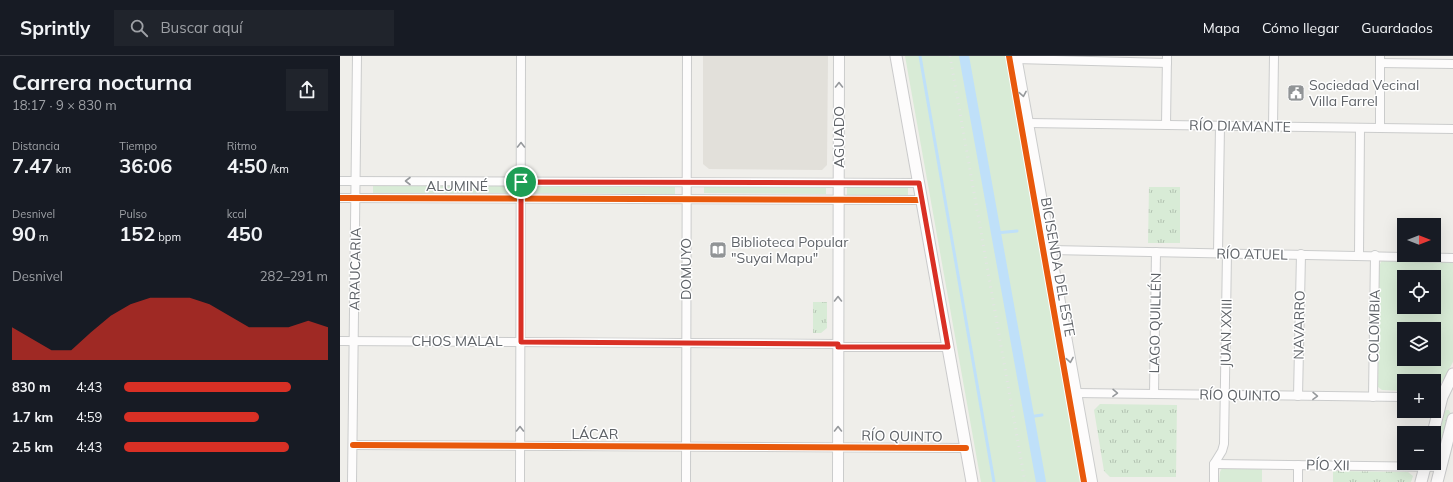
<!DOCTYPE html>
<html lang="es">
<meta charset="utf-8">
<style>
:root{--surface:#171b24;--page:#20242c;--text:#f1f3f6;--muted:#9ea1a6;--line:#363941;--accent:#d93025}
body{margin:0;font-family:Mulish,sans-serif;background:var(--page);color:var(--text);height:100vh;display:flex;flex-direction:column;font-size:15px;white-space:nowrap}
*{box-sizing:border-box;margin:0}
p{font-size:13px;color:var(--muted)}
.icon{flex:none;width:22px;height:22px;fill:none;stroke:currentColor;stroke-width:2;stroke-linecap:round;stroke-linejoin:round}
.map{position:relative;flex:1;overflow:hidden}
.side{display:flex;flex-direction:column;background:var(--surface);width:340px}
.side>*{flex:none}
.needle{width:26px;rotate:90deg}
.fabs{position:absolute;left:1057px;top:162px;display:grid;gap:8px}
.fabs a{display:grid;place-items:center;width:44px;height:44px;border-radius:0px;background:var(--surface);box-shadow:0 4px 16px #0002;font-size:20px}
.pin{position:absolute;display:grid;place-items:center;width:34px;height:34px;color:#fff;margin:-17px;border:2px solid #fff;border-radius:50%;box-shadow:0 1px 4px #0007}
.round{display:grid;place-items:center;flex:none;width:42px;height:42px;border-radius:0px;background:var(--page)}
.head{display:flex;align-items:center;justify-content:space-between;height:68px;padding:0 12px}
h1{font-size:22px;font-weight:700;line-height:30px}
.stats{display:grid;grid-template-columns:repeat(3,1fr);gap:6px;height:68px;padding:4px 12px}
.stats div{display:grid;align-content:center}
.stats b{font-size:20px;font-weight:700}
.stats small{font-size:11px;font-weight:400}
.stats p{font-size:11px}
.chart{height:112px;padding:8px 12px}
.chart p{display:flex;justify-content:space-between}
.chart svg{width:100%;height:72px;margin-top:4px;fill:var(--accent);opacity:.7}
ul{padding:0 12px;list-style:none;font-size:13px}
li{display:grid;grid-template-columns:64px 48px 1fr;align-items:center;height:30px}
li i{height:10px;border-radius:5px;background:var(--accent)}
header{display:flex;align-items:center;gap:24px;box-sizing:border-box;height:56px;padding:0 20px;background:var(--surface);border-bottom:1px solid var(--line)}
header strong{font-size:19px}
nav{display:flex;gap:22px;margin-inline-start:auto;font-size:14px}
.search{width:280px;height:36px;background:var(--page);display:flex;align-items:center;gap:10px;box-sizing:border-box;padding:0 14px;border-radius:0px;color:var(--muted);font-size:15px}
main{display:flex;flex:1;min-height:0}
.map>svg:first-child{display:block}
.education{fill:#e2e0da}
.grass{fill:url(#grass-tufts)}
.green{fill:#d8ebd6;fill-rule:evenodd}
.lines{fill:none;stroke-linecap:round;stroke-linejoin:round}
.stream{stroke:#bfe0f9;stroke-width:3}
.canal{stroke:#bfe0f9;stroke-width:10}
.minor-casing{stroke:#cbcccc;stroke-width:10}
.tertiary-casing{stroke:#cbcccc;stroke-width:12}
.secondary-casing{stroke:#cacacb;stroke-width:13}
.minor{stroke:#fdfcfc;stroke-width:8}
.tertiary{stroke:#fdfcfc;stroke-width:10}
.secondary{stroke:#fdfcfc;stroke-width:11}
.rail{stroke:#e4e4e4;stroke-width:3;stroke-dasharray:1 5;stroke-linecap:butt}
.cycleway-casing{stroke:#fff;stroke-width:8}
.cycleway{stroke:#e8590c;stroke-width:6}
.oneway{stroke:#96999c}
.route-casing{stroke:#fff;stroke-width:8}
.route{stroke:#d93025;stroke-width:5}
.labels{text-anchor:middle;dominant-baseline:central;stroke-width:3;stroke-linejoin:round;paint-order:stroke}
.poi-label{font-size:14px;fill:#5f6368;stroke:#fff;text-anchor:start}
.street-label{font-size:14px;fill:#5f6368;stroke:#fff}
</style>
<header>
<strong>Sprintly</strong>
<div class="search"><svg class="icon" aria-label="search" viewBox="0 0 24 24"><circle cx="10" cy="10" r="6"/><path d="M15 15l6 6"/></svg>Buscar aquí</div>
<nav><a>Mapa</a><a>Cómo llegar</a><a>Guardados</a></nav>
</header>
<main>
<section class="side">
<div class="head"><div><h1>Carrera nocturna</h1><p>18:17 · 9 × 830 m</p></div><a class="round"><svg class="icon" aria-label="share" viewBox="0 0 24 24"><path d="M12 15V3M7 8l5-5 5 5M5 13v7h14v-7"/></svg></a></div>
<div class="stats">
<div><p>Distancia</p><b>7.47<small> km</small></b></div>
<div><p>Tiempo</p><b>36:06</b></div>
<div><p>Ritmo</p><b>4:50<small> /km</small></b></div>
</div>
<div class="stats">
<div><p>Desnivel</p><b>90<small> m</small></b></div>
<div><p>Pulso</p><b>152<small> bpm</small></b></div>
<div><p>kcal</p><b>450</b></div>
</div>
<div class="chart"><p><span>Desnivel</span>282–291 m</p>
<svg viewBox="0 0 160 44" preserveAspectRatio="none"><path d="M0 44V24L10 31L20 38L30 38L40 27L50 17L60 10L70 6L80 6L90 6L100 10L110 17L120 24L130 24L140 24L150 20L160 24V44z"/></svg>
</div>
<ul>
<li><b>830 m</b>4:43<i style="width:82%"></i></li>
<li><b>1.7 km</b>4:59<i style="width:66%"></i></li>
<li><b>2.5 km</b>4:43<i style="width:81%"></i></li>
</ul>
</section>
<div class="map">
<svg width="1113" height="426" viewBox="0 0 1113 426">
<defs>
<pattern id="grass-tufts" width="24" height="20" patternUnits="userSpaceOnUse"><rect width="24" height="20" fill="#d8ebd6"/><path d="M3 7l-1-3M5 7V3M7 7l1-3M15 17l-1-3M17 17v-4M19 17l1-3" fill="none" stroke="#b2c2b1"/></pattern>
</defs>
<rect width="100%" height="100%" fill="#efeeea"/>
<path class="education" d="M363,0h125l-1,109 -5,5 -113,-1 -6,-5z"/>
<g class="grass">
<path d="M809,131h31v56h-32z"/>
<path d="M473,246h14v26l-6,5h-8z"/>
<path d="M760,348l77,1 -1,72h-66l-6,-6 -10,-61z"/>
<path d="M1106,354h3l2,4 -13,45 -4,-1v-7l10,-39z"/>
<path d="M993,415l75,1 5,4 -2,6h-78z"/>
</g>
<g class="green">
<path d="M565,0h102l75,426h-101z"/>
<rect x="33" y="129" width="137" height="8"/>
<path d="M193,130h142v8l-142,-1z"/>
<path d="M364,131l122,1v6l-122,-1z"/>
<path d="M507,131l61,1v7h-61z"/>
<path d="M1042,204l71,2v100l-14,25 -5,3v-9h-30v10l-22,-1 -4,-3 1,-121zM1064,221h30v30h-30zM1064,273h30v30h-30z"/>
<path d="M882,412h40v14h-43l1,-10z"/>
</g>
<g class="lines">
<g class="stream">
<path d="M580,0l74,426"/>
<path d="M656,177l21,-2"/>
<path d="M689,361l13,-2"/>
</g>
<path class="canal" d="M624,0l77,426"/>
<g class="minor-casing">
<g id="minor">
<path d="M676,3l151,4"/>
<path d="M1040,7l73,1"/>
<path d="M688,67l425,6"/>
<path d="M826,69l1,-69"/>
<path d="M933,70l1,-70"/>
<path d="M1040,72v-72"/>
<path d="M0,125l579,2"/>
<path d="M0,142l582,2"/>
<path d="M711,194l402,8"/>
<path d="M878,197l2,-127"/>
<path d="M1019,199l1,-127"/>
<path d="M0,285l498,3"/>
<path d="M498,291h110"/>
<path d="M736,337l328,4"/>
<path d="M814,338l2,-142"/>
<path d="M958,340l3,-142"/>
<path d="M1033,341l2,-142"/>
<path d="M13,389l613,3"/>
<path d="M874,408l227,3"/>
<path d="M12,426l5,-426"/>
<path d="M180,426l1,-426"/>
<path d="M346,426l1,-426"/>
<path d="M874,426v-18l8,-13 2,-7 3,-191"/>
<path d="M958,426v-17"/>
</g>
</g>
<g class="tertiary-casing">
<g id="tertiary">
<path d="M676,0l76,426"/>
<path d="M498,426l1,-426"/>
</g>
</g>
<g class="secondary-casing">
<g id="secondary">
<path d="M556,0l76,426"/>
<path d="M1093,377l9,-36 11,-23"/>
<path d="M1081,426l5,-19"/>
<path d="M1097,426l16,-63"/>
</g>
</g>
<use href="#minor" class="minor"/>
<use href="#tertiary" class="tertiary"/>
<use href="#secondary" class="secondary"/>
<path class="rail" d="M610,0l75,426"/>
<g class="cycleway-casing">
<g id="cycleway">
<path d="M669,0l75,426"/>
<path d="M0,142l582,2"/>
<path d="M13,389l613,3"/>
</g>
</g>
<use href="#cycleway" class="cycleway"/>
</g>
<defs><path id="oneway-chevron" d="M-2-3.5L2.5 0L-2 3.5" fill="none" stroke-width="1.6" stroke-linecap="round" stroke-linejoin="round"/></defs>
<g class="oneway">
<use href="#oneway-chevron" transform="translate(499 29) rotate(-90)"/>
<use href="#oneway-chevron" transform="translate(683 38) rotate(80)"/>
<use href="#oneway-chevron" transform="translate(181 89) rotate(-90)"/>
<use href="#oneway-chevron" transform="translate(68 125) rotate(-180)"/>
<use href="#oneway-chevron" transform="translate(498 243) rotate(-90)"/>
<use href="#oneway-chevron" transform="translate(730 304) rotate(80)"/>
<use href="#oneway-chevron" transform="translate(775 337) rotate(1)"/>
<use href="#oneway-chevron" transform="translate(975 340) rotate(1)"/>
<use href="#oneway-chevron" transform="translate(180 373) rotate(-90)"/>
<use href="#oneway-chevron" transform="translate(498 373) rotate(-90)"/>
</g>
<g class="lines">
<g class="route-casing">
<path id="route" d="M181,126l398,1 29,164h-110v-3l-317,-2z"/>
</g>
<use href="#route" class="route"/>
</g>
<defs>
<g id="civic-square" transform="scale(0.9)"><rect x="-9" y="-9" width="18" height="18" rx="4" fill="#919496" stroke="#fff"/><path d="M-.6-6.5H3V-4.5H.6V-3L4-1V1h2V6H-6V1h2V-1L-.6-3ZM-1.2 2.5V6h2.4V2.5Z" fill="#fff"/></g>
<g id="library-square" transform="scale(0.9)"><rect x="-9" y="-9" width="18" height="18" rx="4" fill="#919496" stroke="#fff"/><path d="M-6-4Q-3-5.5-.7-3.5V5Q-3 3-6 4ZM6-4Q3-5.5 .7-3.5V5Q3 3 6 4Z" fill="#fff"/></g>
</defs>
<g fill-rule="evenodd">
<use href="#civic-square" x="956" y="37"/>
<use href="#library-square" x="378" y="194"/>
</g>
<g class="labels">
<g class="poi-label">
<text x="969" y="29">Sociedad Vecinal<tspan x="969" dy="16">Villa Farrel</tspan></text>
<text x="391" y="186">Biblioteca Popular<tspan x="391" dy="16">"Suyai Mapu"</tspan></text>
</g>
<g class="street-label">
<text transform="translate(900 70) rotate(1)">RÍO DIAMANTE</text>
<text transform="translate(499 81) rotate(-90)">AGUADO</text>
<text x="117" y="130">ALUMINÉ</text>
<text transform="translate(912 198) rotate(1)">RÍO ATUEL</text>
<text transform="translate(718 211) rotate(80)">BICISENDA DEL ESTE</text>
<text transform="translate(15 213) rotate(-89)">ARAUCARIA</text>
<text transform="translate(346 213) rotate(-90)">DOMUYO</text>
<text transform="translate(815 267) rotate(-89)">LAGO QUILLÉN</text>
<text transform="translate(959 269) rotate(-89)">NAVARRO</text>
<text transform="translate(1034 270) rotate(-89)">COLOMBIA</text>
<text transform="translate(886 277) rotate(-89)">JUAN XXIII</text>
<text x="117" y="285">CHOS MALAL</text>
<text transform="translate(900 339) rotate(1)">RÍO QUINTO</text>
<text x="255" y="378">LÁCAR</text>
<text transform="translate(562 380) rotate(1)">RÍO QUINTO</text>
<text transform="translate(988 409) rotate(1)">PÍO XII</text>
</g>
</g>
</svg>
<div class="fabs">
<a><svg class="needle" viewBox="-14 -14 28 28"><path d="M0-13l5 13h-10z" fill="#e53935"/><path d="M0 13l5-13h-10z" fill="#9ea1a6"/></svg></a>
<a><svg class="icon" aria-label="locate" viewBox="0 0 24 24"><circle cx="12" cy="12" r="6"/><path d="M12 2v4M12 18v4M2 12h4M18 12h4"/></svg></a>
<a><svg class="icon" aria-label="layers" viewBox="0 0 24 24"><path d="M12 4l9 5-9 5-9-5zM3 14l9 5 9-5"/></svg></a>
<a>+</a>
<a>−</a>
</div>
<div class="pin" style="left:181px;top:126px;background:#1e9e55"><svg class="icon" aria-label="arrive" viewBox="0 0 24 24"><path d="M6 21V4h12l-3 4 3 4H6"/></svg></div>
</div>
</main>
